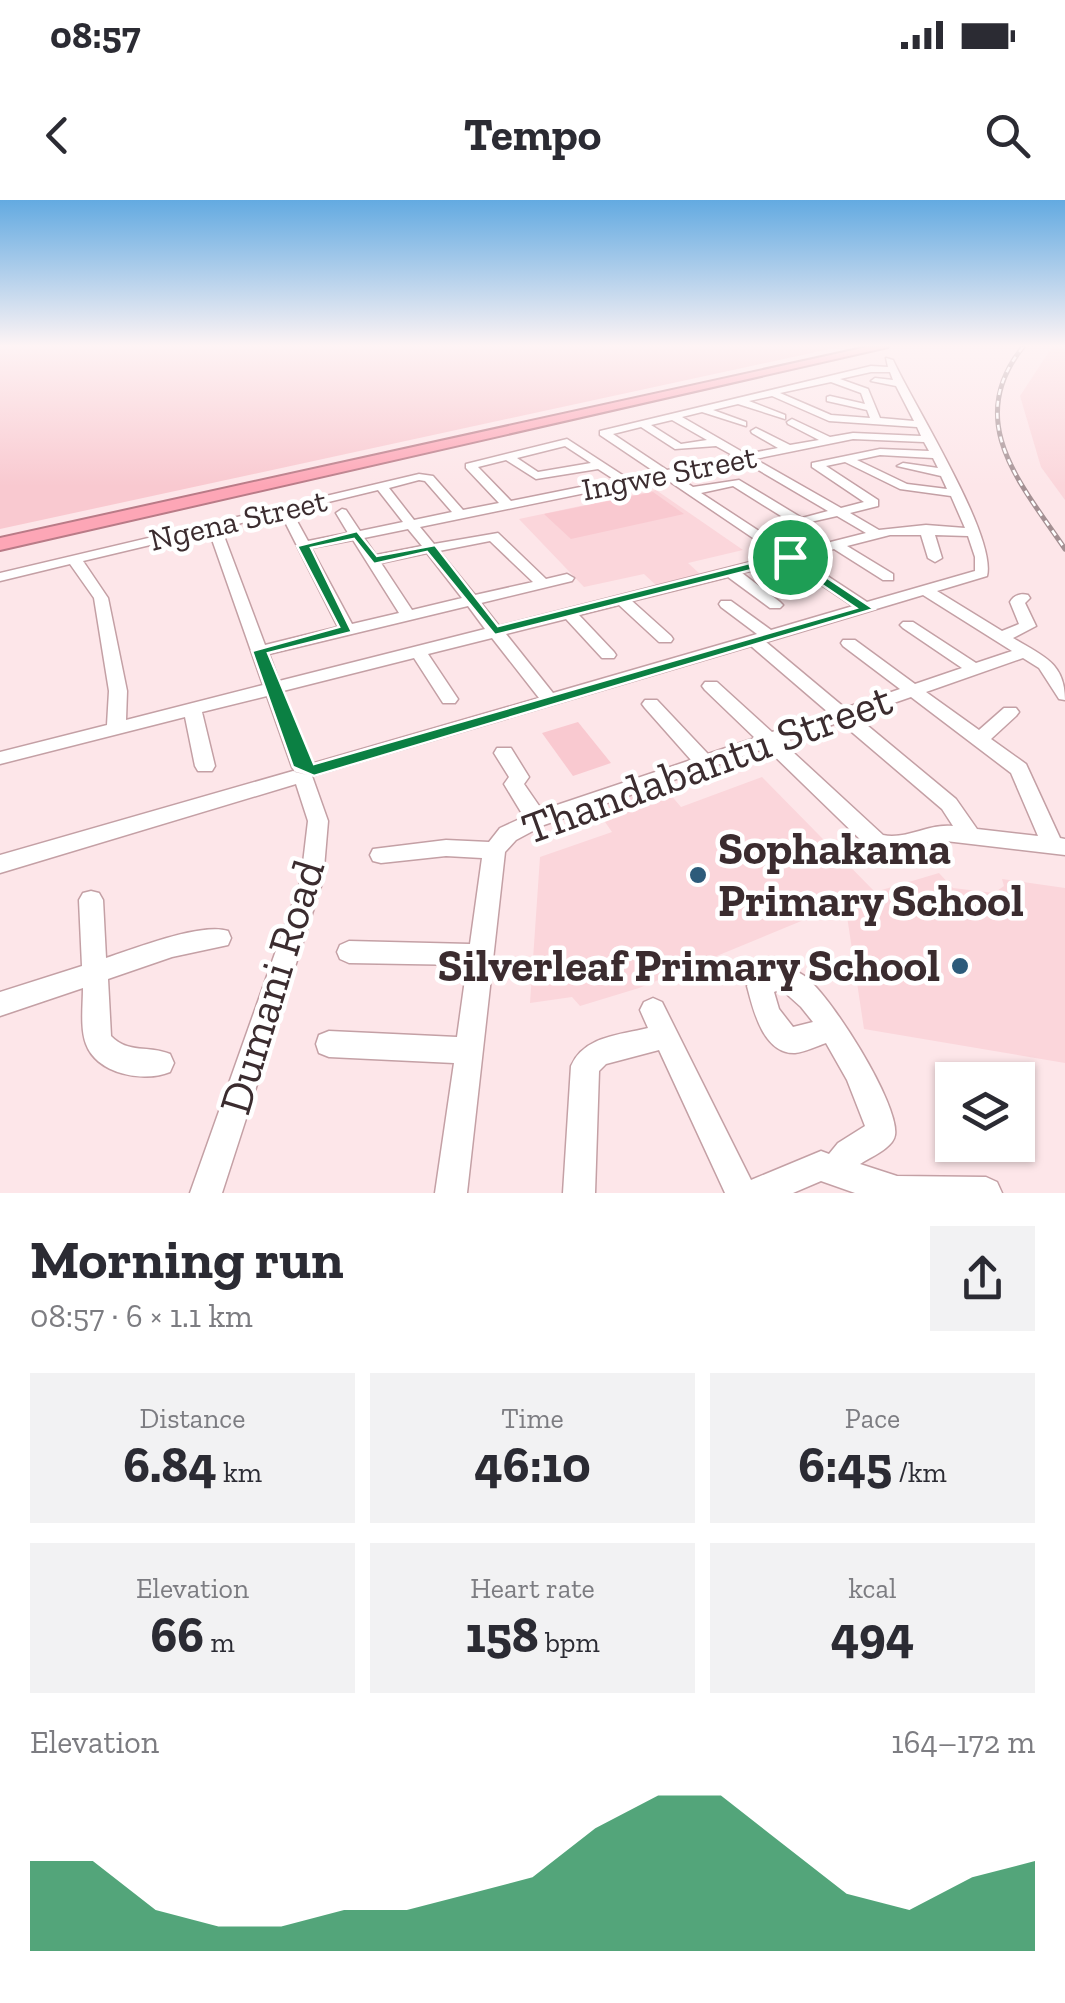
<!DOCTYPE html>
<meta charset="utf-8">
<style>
:root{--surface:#fff;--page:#f2f2f3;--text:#2b2b33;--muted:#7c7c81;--accent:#0b8043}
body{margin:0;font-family:"Zilla Slab",serif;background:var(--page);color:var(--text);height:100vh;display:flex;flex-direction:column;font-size:38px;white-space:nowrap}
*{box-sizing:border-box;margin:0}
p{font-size:32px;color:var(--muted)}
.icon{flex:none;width:55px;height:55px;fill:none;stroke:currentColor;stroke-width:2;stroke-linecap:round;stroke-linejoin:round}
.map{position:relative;height:993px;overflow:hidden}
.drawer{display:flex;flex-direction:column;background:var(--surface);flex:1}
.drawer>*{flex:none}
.fabs{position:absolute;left:935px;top:862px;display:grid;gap:20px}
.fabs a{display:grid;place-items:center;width:100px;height:100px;border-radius:0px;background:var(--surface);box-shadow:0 2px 8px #0004;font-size:50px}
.pin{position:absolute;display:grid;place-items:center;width:85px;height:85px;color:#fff;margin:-42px;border:5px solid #fff;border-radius:50%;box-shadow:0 2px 10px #0007}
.round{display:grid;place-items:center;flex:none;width:105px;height:105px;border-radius:0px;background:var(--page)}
.headline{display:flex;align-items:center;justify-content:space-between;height:170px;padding:0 30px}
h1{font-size:55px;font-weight:700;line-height:75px}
.metrics{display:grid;grid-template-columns:repeat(3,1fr);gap:15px;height:170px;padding:10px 30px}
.metrics div{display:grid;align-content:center;border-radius:0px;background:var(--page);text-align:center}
.metrics b{font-size:50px;font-weight:700}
.metrics small{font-size:28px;font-weight:400}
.metrics p{font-size:28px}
.chart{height:280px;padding:20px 30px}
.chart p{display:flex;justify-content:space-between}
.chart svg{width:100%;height:180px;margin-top:10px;fill:var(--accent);opacity:.7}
.status{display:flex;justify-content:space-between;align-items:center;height:70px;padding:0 50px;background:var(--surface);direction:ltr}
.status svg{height:28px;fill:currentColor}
header{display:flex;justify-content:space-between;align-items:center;height:130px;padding:0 30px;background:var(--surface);font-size:45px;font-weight:700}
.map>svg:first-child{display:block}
.built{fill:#fbd6db}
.green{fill:#f9c9d0}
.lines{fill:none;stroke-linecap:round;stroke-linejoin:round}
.minor-casing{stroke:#c4a0a5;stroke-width:3}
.highway-casing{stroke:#b97b87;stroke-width:4}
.minor{fill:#fff;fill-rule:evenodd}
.highway{fill:#fda6b6;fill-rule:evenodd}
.rail-casing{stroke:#a49093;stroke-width:5}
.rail{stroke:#fff;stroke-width:2.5;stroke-dasharray:6;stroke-linecap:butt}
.route{fill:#0b8043;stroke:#fff;stroke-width:2.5;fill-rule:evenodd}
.poi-dot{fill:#2d5b7a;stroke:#fff;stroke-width:4}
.labels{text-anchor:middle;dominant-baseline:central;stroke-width:9;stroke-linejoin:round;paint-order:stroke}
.far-street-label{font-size:32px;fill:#3b2c2f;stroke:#fff}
.near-street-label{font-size:45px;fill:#3b2c2f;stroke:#fff}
.near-poi-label{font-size:45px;font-weight:bold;fill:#3b2c2f;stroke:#fff;text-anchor:start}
</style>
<div class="status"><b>08:57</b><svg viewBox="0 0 49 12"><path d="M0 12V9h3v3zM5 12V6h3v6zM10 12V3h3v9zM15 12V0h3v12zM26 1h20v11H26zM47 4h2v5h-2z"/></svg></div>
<header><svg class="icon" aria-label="back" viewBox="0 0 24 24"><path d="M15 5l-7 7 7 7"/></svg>Tempo<svg class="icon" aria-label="search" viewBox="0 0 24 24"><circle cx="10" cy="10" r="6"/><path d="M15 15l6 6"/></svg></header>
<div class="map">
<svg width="1065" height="993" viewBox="0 0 1065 993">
<rect width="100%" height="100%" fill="#fde6e9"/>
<g class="built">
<path d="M1052,147h13v153l-24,-33 -21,-71z"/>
<path d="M656,290l87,60 -55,13 13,12 -44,11 -13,-12 -60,13 -65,-68z"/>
<path d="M762,577l113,115 64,-19 14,15 41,5 10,-7 -2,-7 63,9v175l-201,-34 -19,-126 -206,85 -59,18 -8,-9 -42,6 10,-146 72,-25 -16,-23 67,-23 18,21z"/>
</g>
<g class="green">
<path d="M0,147h839l-839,182z"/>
<path d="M653,292l31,22 -113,25 -27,-25z"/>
<path d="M578,522l33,41 -38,13 -31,-43z"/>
</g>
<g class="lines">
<g class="minor-casing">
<g id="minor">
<path d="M886,158l7,2c20,44 104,176 94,216l-50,15 65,40 17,-7 -9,-22c4,-7 11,-9 18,-7l2,3 -5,5 11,23 -23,12c29,18 52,24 52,62l-6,-1 -20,-31 -16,-10 -97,34 53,38 25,-22h12l3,4 -3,4 -25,23 35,25 34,74 5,1v16l-128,-15 -46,13 -23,-6 -102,-99 -222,77 -28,15 -11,12 -38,341h-32l19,-130 -125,-6 -10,-4 -3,-9 3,-9 10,-4 128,6 10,-72 -118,-2 -9,-4 -3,-7 3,-7 9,-4 121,3 12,-86 -36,-2 -65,7 -8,-2 -3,-6 3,-6 73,-9 43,2 11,-14 24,-11 -20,-33 5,-7 -15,-24 3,-5h14l18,29 -5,7 18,26 149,-50 -46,-52 -3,-4 3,-4h12l51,54 47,-16 -50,-48 -3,-4 3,-4h12l55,50 57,-19 -78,-67 -439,130 16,45 -5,59 -101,313h-32l111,-313 7,-59 -12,-37 -296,89v-18l293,-84 14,4 -12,-3 -3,-5 -25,-71 -65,16 13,54 -3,5h-14l-3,-5 -10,-49 -185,47v-12l107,-27 2,-34 -15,-93 -24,-34 -70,17v-8l419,-99 14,2 30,34 36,-7 -33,-35v-4l101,-25 60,39 28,-6 -55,-37v-4l271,-65 17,1zM871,172h19l3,8 -18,-2 -4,3 25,5 18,35 -34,-3 -12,-29 -28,-10zM831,182l30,11 4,11 -35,-8 -3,1v4l40,9 3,8 -39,-3 -51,-22zM772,196l57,25 88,6 4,9 -68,-3 -23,4 -38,-18 -5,3 1,2 31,16 -29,5 -34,-17 -5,3 1,2 26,15 -32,6 -64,-37 20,-5 44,14v-4l-33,-12 25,-6 47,15v-4l-36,-14zM672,220l35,20 -26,4 -30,-19zM641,227l34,22 41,-3 18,10 -67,14 -54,-36zM853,239l71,3 5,9 -49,-2 -68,14v4l52,35 -23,6 -86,-49zM565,246l26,17 -53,9 -21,-14zM880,255l53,3 5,10 -35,-5 -6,3 44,10 6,13 -40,-5 -50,-24zM506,260l30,19 62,-10 17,11 -104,21 -33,-34zM743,261l85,50 -26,7 -63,-38 -46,7 -18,-12zM845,262l55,27 51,7 14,32 -39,-3 -47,5 -29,-17 28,-7v-6l-52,-34zM663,277l115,78 -279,71 -18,-23 91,-22 2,-3 -7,-4 -21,5 -48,-46 -64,11 -14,-17zM419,280l6,1 27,31 -38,8 -25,-32zM733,286l56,35 -14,3v6l62,-14 29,17 -75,19 -90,-59zM378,290l25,32 -43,9 -14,-21 -4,-1 -6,4 12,20 -40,8 -11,-20h-10l-1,3 52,103 -73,18 -44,-117zM408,329l14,17 -46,9 -12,-17zM209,331l54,154 -137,35 1,-29 -19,-93 -25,-37zM890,335h31l7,23 7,4 7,-4 -7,-23 33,1 7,21v14l-108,31 -67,-44 34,-9 49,31h10v-6l-46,-28zM353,340l46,73 -47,11 -41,-76zM490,341l43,41 -58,13 -36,-44zM427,353l35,45 -50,12 -31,-47zM787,362l66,44 -82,24 -40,-29h-10l-2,3 2,3 36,27 -204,59 -47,-59 60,-15 36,39h12l2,-3 -2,-3 -35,-37 40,-10 40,37h12l2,-3 -2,-3 -39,-35 96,-24 42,31h10l3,-3 -3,-3 -38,-29zM923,395l89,56 -36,12 -63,-41h-10l-3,3 3,3 59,40 -47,16 -60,-44h-12l-2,3 2,3 57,43 -55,19 -79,-66zM468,406l17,23 -206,52 -10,-27zM492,438l47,60 -228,66 -28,-73 131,-33 29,45h12l3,-4 -30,-45zM911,497l100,76 27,63 -61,-7 -21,-30 -100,-83zM840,522l102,87 11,17c-24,-3 -47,14 -70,9l-101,-93z"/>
<path d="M91,691l8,2 4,7 3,58c27,-9 96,-36 122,-27l3,7 -3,7 -56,12 -64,22 3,57c17,18 38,9 59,18l4,9 -4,9c-27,11 -73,2 -84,-28 -6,-16 -3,-39 -3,-56l-83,28v-24l82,-26 -3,-66 4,-7z"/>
<path d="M782,766c7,2 15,5 21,9 26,17 97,130 92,160 -2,13 -24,22 -35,29l37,12 89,1 11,5 5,11h-147l-34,-12 -28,12h-68l-66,-143 -53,14 -7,7 -4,122h-32l8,-127c13,-30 49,-31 77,-38l-8,-18 4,-8 9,-4 9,4 89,178 70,-29 8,3 9,-11 27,-17 -18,-46 -21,-37c-9,3 -21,9 -31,10 -32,1 -42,-44 -48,-67l4,-8zM781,789l20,18 12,15 -20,5 -14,-18 -5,-17z"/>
</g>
</g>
<g class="highway-casing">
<path id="highway" d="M867,147h21l-888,203v-12z"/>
</g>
<use href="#minor" class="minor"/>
<use href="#highway" class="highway"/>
<g class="rail-casing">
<path id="rail" d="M1023,147c-60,74 -2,137 42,202"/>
</g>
<use href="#rail" class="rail"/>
</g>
<linearGradient id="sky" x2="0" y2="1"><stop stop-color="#63aae1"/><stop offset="0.51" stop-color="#fef4f5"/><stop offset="1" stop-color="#fef4f5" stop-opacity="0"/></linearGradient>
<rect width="1065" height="286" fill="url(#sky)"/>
<path class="route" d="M357,331l20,25 58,-11 63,81 292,-73 84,56 -560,167 -21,-9 -41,-116 87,-24 -42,-81zM354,339l20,25 53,-12 68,83 292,-74 69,47 -542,156 -46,-111 84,-21 -41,-84z"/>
<g class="poi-dot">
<circle cx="698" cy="675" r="10"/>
<circle cx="960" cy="766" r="10"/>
</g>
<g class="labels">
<g class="far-street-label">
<text transform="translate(669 273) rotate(-11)">Ingwe Street</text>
<text transform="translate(238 320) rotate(-13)">Ngena Street</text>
</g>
<g class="near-street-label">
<text transform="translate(707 564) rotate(-20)">Thandabantu Street</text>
<text transform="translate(272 787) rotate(-73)">Dumani Road</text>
</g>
<g class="near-poi-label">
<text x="718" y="649">Sophakama<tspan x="718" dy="52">Primary School</tspan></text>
<text x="940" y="766" text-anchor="end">Silverleaf Primary School</text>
</g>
</g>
</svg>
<div class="fabs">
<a><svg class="icon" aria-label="layers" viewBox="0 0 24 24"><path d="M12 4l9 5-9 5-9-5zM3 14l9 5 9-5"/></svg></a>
</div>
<div class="pin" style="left:790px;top:357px;background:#1e9e55"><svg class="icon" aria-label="arrive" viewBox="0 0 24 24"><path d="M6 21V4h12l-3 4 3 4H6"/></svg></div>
</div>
<section class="drawer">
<div class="headline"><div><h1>Morning run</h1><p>08:57 · 6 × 1.1 km</p></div><a class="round"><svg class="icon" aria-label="share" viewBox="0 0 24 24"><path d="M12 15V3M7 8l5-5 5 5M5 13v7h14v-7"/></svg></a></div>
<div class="metrics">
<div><p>Distance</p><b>6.84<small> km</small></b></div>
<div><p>Time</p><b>46:10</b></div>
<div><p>Pace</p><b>6:45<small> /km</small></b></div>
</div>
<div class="metrics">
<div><p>Elevation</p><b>66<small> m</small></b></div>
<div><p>Heart rate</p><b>158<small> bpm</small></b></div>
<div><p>kcal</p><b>494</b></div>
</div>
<div class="chart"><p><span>Elevation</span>164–172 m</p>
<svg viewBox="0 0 160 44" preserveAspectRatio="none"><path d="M0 44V22L10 22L20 34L30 38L40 38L50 34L60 34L70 30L80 26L90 14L100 6L110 6L120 18L130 30L140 34L150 26L160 22V44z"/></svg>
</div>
</section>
